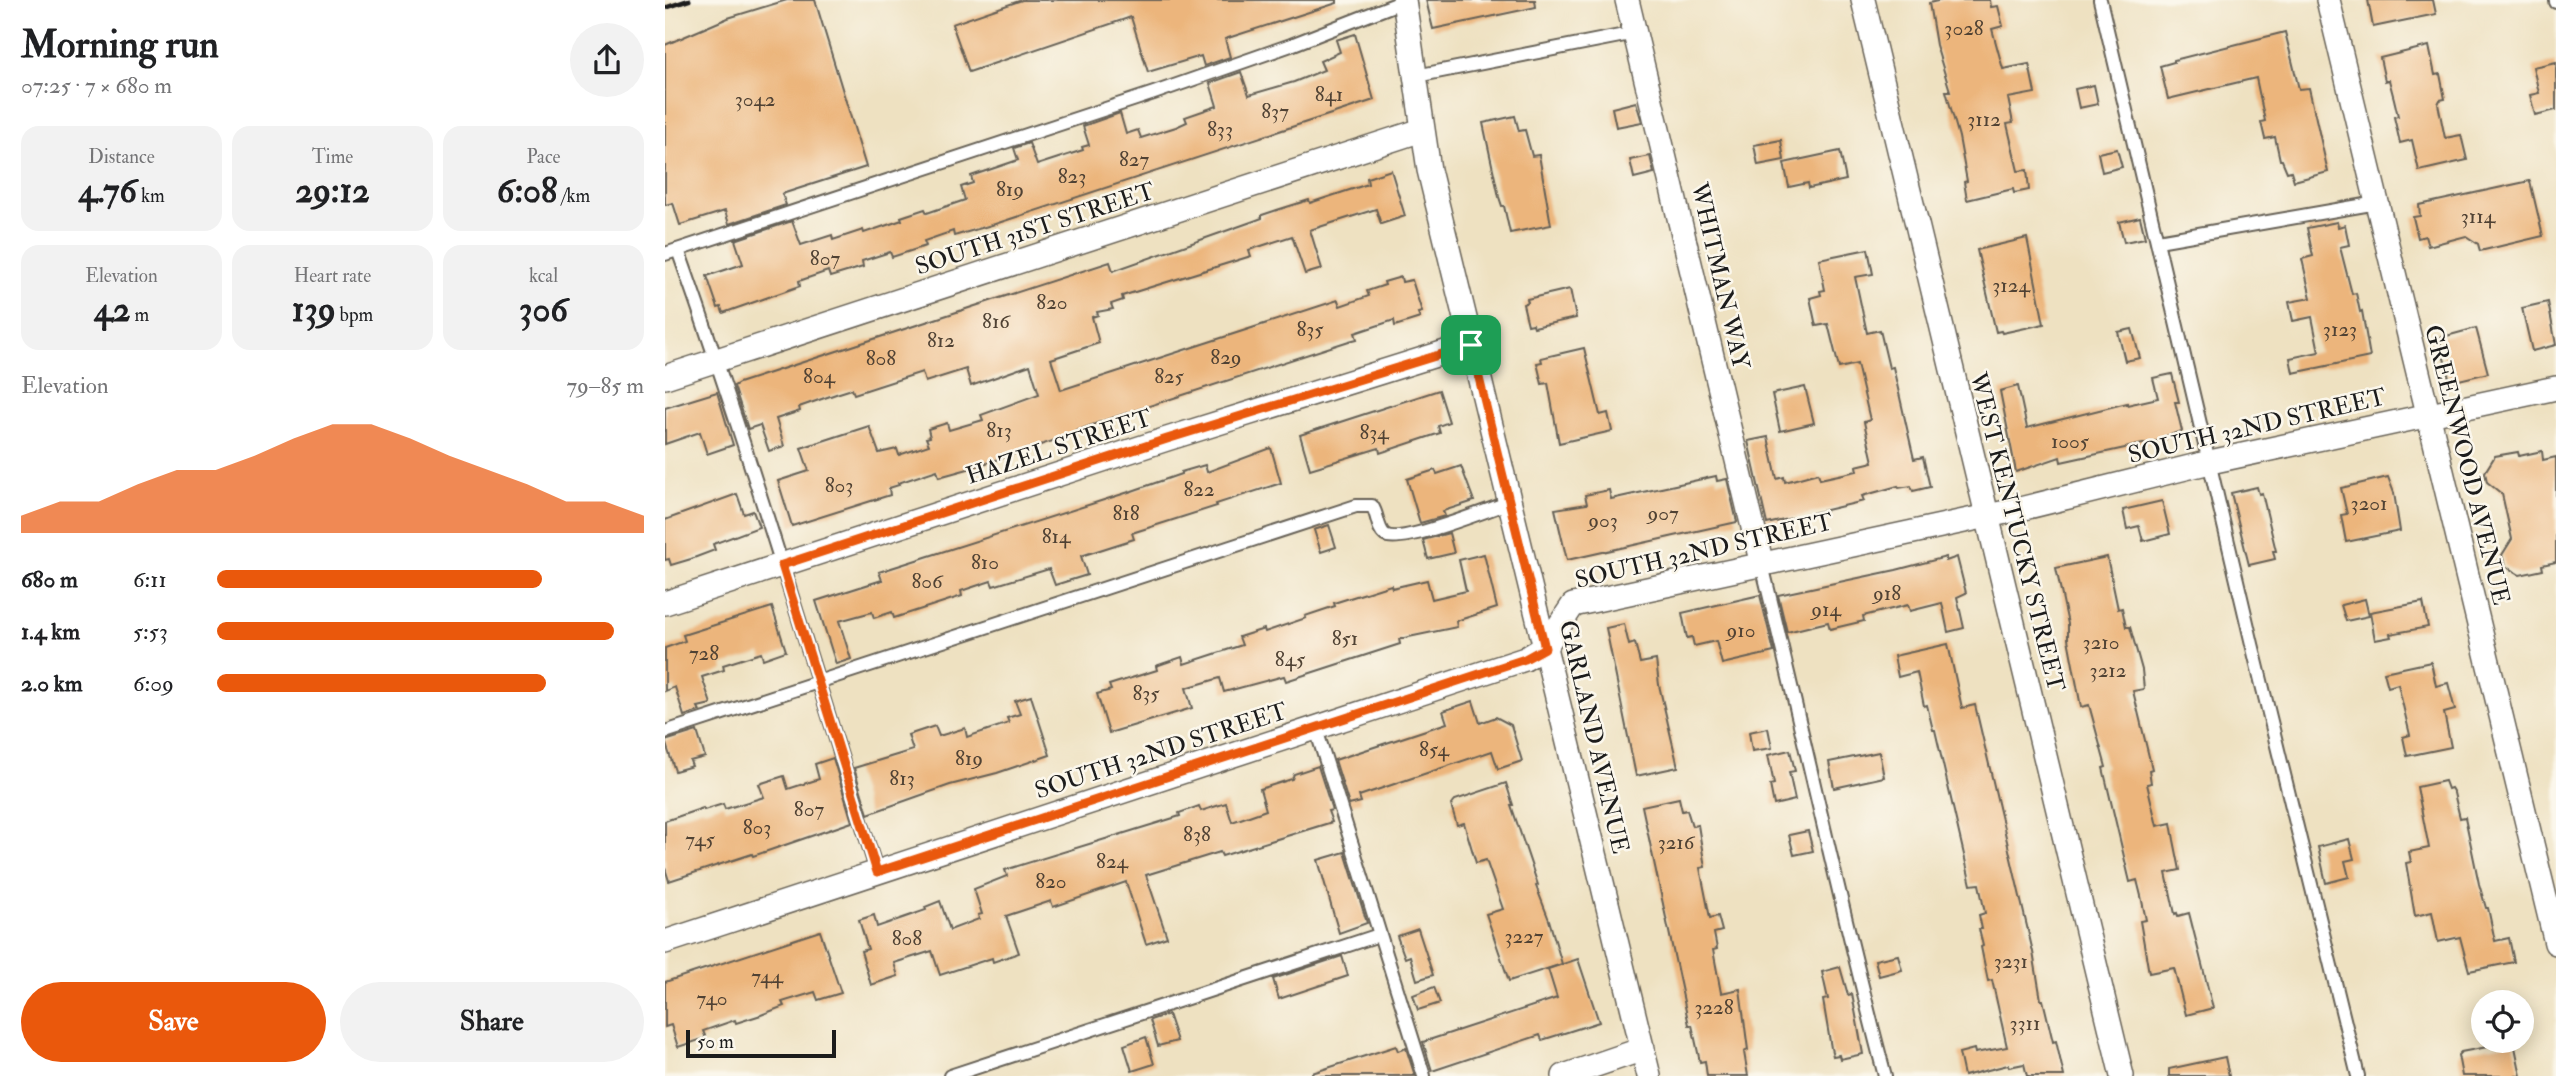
<!DOCTYPE html>
<meta charset="utf-8">
<style>
:root{--surface:#fff;--page:#f2f2f2;--text:#202124;--muted:#757577;--accent:#ea580c}
body{margin:0;font-family:"IM FELL Double Pica",serif;background:var(--page);color:var(--text);height:100vh;display:flex;flex-direction:column;font-size:26px;white-space:nowrap}
*{box-sizing:border-box;margin:0}
p{font-size:23px;color:var(--muted)}
.icon{flex:none;width:38px;height:38px;fill:none;stroke:currentColor;stroke-width:2;stroke-linecap:round;stroke-linejoin:round}
.map{position:relative;flex:1;overflow:hidden}
.sheet{display:flex;flex-direction:column;background:var(--surface);width:665px}
.sheet>*{flex:none}
.tools{position:absolute;left:1806px;top:990px;display:grid;gap:14px}
.tools a{display:grid;place-items:center;width:63px;height:63px;border-radius:50%;background:var(--surface);box-shadow:0 4px 18px #0003;font-size:35px}
.scale{position:absolute;left:21px;bottom:18px;width:150px;box-sizing:border-box;padding-left:7px;border:4px solid #1c1c1c;border-top:0;font-size:19px;line-height:24px;white-space:nowrap;color:#1c1c1c;-webkit-text-stroke:5px #fbf7ec;paint-order:stroke}
.pin{position:absolute;display:grid;place-items:center;width:60px;height:60px;color:#fff;margin:-30px;border-radius:14px;box-shadow:0 4px 10px #0006}
.round{display:grid;place-items:center;flex:none;width:74px;height:74px;border-radius:37px;background:var(--page)}
.overview{display:flex;align-items:center;justify-content:space-between;height:119px;padding:0 21px}
h1{font-size:38px;font-weight:700;line-height:52px}
.metrics{display:grid;grid-template-columns:repeat(3,1fr);gap:10px;height:119px;padding:7px 21px}
.metrics div{display:grid;align-content:center;border-radius:18px;background:var(--page);text-align:center}
.metrics b{font-size:35px;font-weight:700}
.metrics small{font-size:19px;font-weight:400}
.metrics p{font-size:19px}
.chart{height:196px;padding:14px 21px}
.chart p{display:flex;justify-content:space-between}
.chart svg{width:100%;height:126px;margin-top:7px;fill:var(--accent);opacity:.7}
.action{display:flex;gap:14px;margin-top:auto;padding:14px 21px}
.action a{flex:1;height:80px;border-radius:42px;background:var(--accent);color:#fff;font-size:28px;font-weight:700;line-height:80px;text-align:center}
.action a+a{background:var(--page);color:var(--text)}
ul{padding:0 21px;list-style:none;font-size:23px}
li{display:grid;grid-template-columns:112px 84px 1fr;align-items:center;height:52px}
li i{height:18px;border-radius:9px;background:var(--accent)}
main{display:flex;flex:1;min-height:0}
.map>svg:first-child{display:block}
.building{fill:#ecb57c}
.lines{fill:none;stroke-linecap:round;stroke-linejoin:round}
.service-casing{stroke:#666156;stroke-width:16}
.minor-casing{stroke:#666156;stroke-width:26}
.service{stroke:#fff;stroke-width:12}
.minor{stroke:#fff;stroke-width:23}
.rail{stroke:#1c1c1c;stroke-width:5}
.route-casing{stroke:#fff;stroke-width:14}
.route{stroke:#ea580c;stroke-width:9}
.labels{text-anchor:middle;dominant-baseline:central;stroke-width:5;stroke-linejoin:round;paint-order:stroke}
.number-label{font-size:21px;fill:#504234}
.street-label{font-size:24px;fill:#1c1c1c;stroke:#fbf7ec}
</style>
<main>
<section class="sheet">
<div class="overview"><div><h1>Morning run</h1><p>07:25 · 7 × 680 m</p></div><a class="round"><svg class="icon" aria-label="share" viewBox="0 0 24 24"><path d="M12 15V3M7 8l5-5 5 5M5 13v7h14v-7"/></svg></a></div>
<div class="metrics">
<div><p>Distance</p><b>4.76<small> km</small></b></div>
<div><p>Time</p><b>29:12</b></div>
<div><p>Pace</p><b>6:08<small> /km</small></b></div>
</div>
<div class="metrics">
<div><p>Elevation</p><b>42<small> m</small></b></div>
<div><p>Heart rate</p><b>139<small> bpm</small></b></div>
<div><p>kcal</p><b>306</b></div>
</div>
<div class="chart"><p><span>Elevation</span>79–85 m</p>
<svg viewBox="0 0 160 44" preserveAspectRatio="none"><path d="M0 44V38L10 33L20 33L30 27L40 22L50 22L60 17L70 11L80 6L90 6L100 11L110 17L120 22L130 27L140 33L150 33L160 38V44z"/></svg>
</div>
<ul>
<li><b>680 m</b>6:11<i style="width:76%"></i></li>
<li><b>1.4 km</b>5:53<i style="width:93%"></i></li>
<li><b>2.0 km</b>6:09<i style="width:77%"></i></li>
</ul>
<div class="action"><a>Save</a><a>Share</a></div>
</section>
<div class="map">
<svg width="1891" height="1076" viewBox="0 0 1891 1076">
<rect width="100%" height="100%" fill="#fbf7ec"/>
<filter id="ink" filterUnits="userSpaceOnUse"><feTurbulence type="fractalNoise" baseFrequency=".0143" numOctaves="2"/><feDisplacementMap in="SourceGraphic" scale="14" xChannelSelector="R" yChannelSelector="G"/><feConvolveMatrix kernelMatrix="1 2 1 2 8 2 1 2 1" color-interpolation-filters="sRGB"/></filter>
<filter id="wash" filterUnits="userSpaceOnUse"><feTurbulence type="fractalNoise" baseFrequency=".00686" numOctaves="4" result="noise"/><feDisplacementMap in="SourceGraphic" scale="28" xChannelSelector="R" yChannelSelector="G"/><feGaussianBlur stdDeviation="1.57" result="paint"/><feColorMatrix in="noise" values="0 0 0 0 0 0 0 0 0 0 0 0 0 0 0 0 0 1.4 0 .05"/><feComposite in="paint" operator="in"/></filter>
<g filter="url(#wash)">
<rect width="100%" height="100%" fill="#eee1c1"/>
<g id="blocks">
<g class="building">
<path d="M122,0h28l51,167 -84,27 4,11 -57,19 -4,-13 -45,14 -7,-22 -8,2v-160l63,-27z"/>
<path d="M357,0h315v3l-112,36 5,18 -26,9 -3,-10 -53,16 -17,-55 -162,55 -17,-48z"/>
<path d="M761,0h109l1,7 -103,22z"/>
<path d="M1277,0h48l1,7 7,-1 5,20 -11,3 11,40 26,-5 6,29 -27,5 5,25 -6,1 11,47 9,-1 2,20 -15,3 -1,-4 -46,11 -3,-18 3,-1 -8,-44 -13,-46h4l-14,-46 -7,-42z"/>
<path d="M1703,0h65l3,14 -63,13z"/>
<path d="M1620,32l14,57 10,-1 19,84 -34,9 -3,-10 -4,1 -5,-12h-2l-5,-23 -10,2 -4,-17 4,-1 -9,-43 -88,21 -8,-33 14,-4v-2z"/>
<path d="M690,34l19,66 -379,124 -41,12 -1,-5 -29,10 2,5 -34,11 -2,-5 -28,9 1,6 -33,10 -2,-6 -29,10 1,5 -77,27 -2,-6 -3,1 -11,-32 36,-12 -8,-24 57,-19 9,24 31,-10 1,5 30,-10 1,3 38,-13 -1,-3 24,-8 2,4 38,-13 -4,-13 12,-4 -2,-7 47,-16 -4,-12 15,-5 8,22 46,-15 -1,-3 7,-2 -6,-19 37,-13 6,21 12,-4 3,8 35,-11 11,-5 -2,-5 32,-11 -7,-23 31,-11 8,23 45,-13 30,-12 -4,-9 20,-9 -4,-12z"/>
<path d="M1764,46l6,29 5,-1 5,25 -5,1 -2,4 7,34 16,-3 6,25 -48,11 -7,-31 -12,3 -6,-26 4,-1 -4,-17 -5,-19 -4,1 -5,-23z"/>
<path d="M1891,62v48l-21,5 -5,-20 9,-2 -6,-26z"/>
<path d="M1429,85l4,19 -19,4 -4,-19z"/>
<path d="M971,102l6,20 -26,5 -4,-19z"/>
<path d="M850,116l4,15 6,-1 7,26 7,-1 12,70 -41,8 -6,-27h-2l-3,-9 -16,-74z"/>
<path d="M1116,140l3,20 -26,5 -4,-20z"/>
<path d="M1452,149l5,18 -20,5 -4,-19z"/>
<path d="M1175,151l6,29 -37,8 -1,-5 -19,4 -5,-24z"/>
<path d="M985,156l4,17 -20,5 -4,-18z"/>
<path d="M726,170l14,46 -24,8 -5,-15 -66,21 12,39 -17,5 -13,-38 -43,14 2,6 -129,40 1,4 -12,4 2,5 -16,3 1,3 -6,2 7,26 -48,16 10,31 277,-90 2,6 29,-10 -2,-5 18,-6 -1,-3 17,-5 1,5 10,-2 10,32 -4,1 2,5 -25,8 -1,-6 -39,13 2,6 -8,2 -246,80 -27,10 1,2 -109,36 -29,8 -2,-7 -39,13 1,2 -10,3 1,7 -98,31 -14,-45 31,-10 -8,-23 68,-22 10,27 18,-4 2,6 30,-10 -3,-7 4,-1 -2,-8 19,-6 2,7 34,-10 -2,-5 58,-21 -9,-29 -59,21 -5,-17 -41,13 -3,-10 -68,22 -2,-5 -16,5 -37,13 1,4 -24,8 8,27 -15,5 -9,-26 -12,4 -14,-43 5,-3 371,-121 3,9 141,-50 8,-3v-3l15,-5 32,-10 1,3 9,-3 49,-16 -1,-6z"/>
<path d="M1865,181l13,55 -63,15 -2,-7 -12,-8 -38,10 -3,-10 -7,2 -5,-21 7,-1 -1,-11z"/>
<path d="M1475,217l5,21 -21,4 -5,-20z"/>
<path d="M1672,222l1,5 7,-2 4,20 -9,2 12,47 4,-1 4,19 2,-1 8,46 -77,16 -3,-15 29,-6 -7,-35 -19,4 -4,-19 22,-4 -9,-39 11,-3 -6,-28z"/>
<path d="M1362,238l17,86 -42,9 -1,-2 -5,1 -19,-82z"/>
<path d="M1203,249l5,25 -18,3 12,56 13,-3 9,38 4,-1 21,92 9,-2 7,30 -17,4 -2,-5 -12,2 -1,-2 -36,10 2,5 -97,23 -19,-83 20,-4 9,42 7,-2 1,5 33,-9 2,6 37,-8 -1,-5 17,-4 -9,-40 6,-2 -13,-56 -18,4 -11,-44 -12,2 -6,-28 11,-3 -1,-4 5,-1 -6,-31z"/>
<path d="M905,289l6,29 -42,9 -1,-3 -5,1 -5,-21 5,-2 -1,-3z"/>
<path d="M1883,302l8,43 -24,6 -10,-43z"/>
<path d="M1811,328l12,45 -33,8 -6,-3 -10,-40z"/>
<path d="M1467,329l8,29 -15,3 -7,-29z"/>
<path d="M919,348l16,67 8,-2 4,18 -53,12 -11,-60 -6,1 -5,-21 5,-1 -1,-4z"/>
<path d="M1507,374l7,28h-4l7,29 -16,5v3l-105,23 -1,-5 -44,15 -16,-81 18,-5 9,42 100,-25v2l31,-7 -5,-20z"/>
<path d="M1140,387l9,36 -34,8 -8,-37z"/>
<path d="M774,390l10,32 -11,4 2,7 -60,20 -1,-5 -69,21 -10,-34z"/>
<path d="M52,392l16,53 -26,9 -7,-22 -35,12v-36z"/>
<path d="M606,448l10,35 -65,21 1,2 -85,27 2,6 -53,17 6,19 -32,10 -6,-16 -56,17 -2,-5 -30,10 1,5 -68,22 -2,-6 -18,6 -2,-6 -33,9 12,38 -15,5 -20,-63 66,-21 -3,-8 253,-81 49,-17v-2l24,-7 2,7z"/>
<path d="M1877,451l1,9 13,-3v105l-14,3 1,5 -23,5 -15,-9 -3,-11 10,-16 -10,-45 -15,-12 -2,-10 10,-16 23,-4 1,4z"/>
<path d="M796,466l13,35 -31,10 2,5 -25,7 -13,-44 28,-9 2,4z"/>
<path d="M1051,476l1,5 10,-2 10,43 -170,38 -12,-51 32,-5 -2,-9 24,-5 2,9z"/>
<path d="M1723,477l6,16 6,38 -54,11 -5,-27 6,-1 -6,-26z"/>
<path d="M1592,487l2,7 3,-1 14,58h-3l2,8 -26,6 -18,-72z"/>
<path d="M72,494l7,20 9,-3 6,16 -46,17 2,6 -24,9 -20,6 -2,-6 -4,1v-40z"/>
<path d="M1497,501l8,33 -27,7 -4,-15 -12,3 -4,-19z"/>
<path d="M664,525l7,22 -15,5 -7,-22z"/>
<path d="M784,533l5,20 -26,6 -5,-19z"/>
<path d="M819,554l13,54 -41,13 1,6 -58,12 1,5 -114,37 -2,-5 -60,16 -4,-14 -34,10 6,20 -83,25 -12,-39 14,-4 -2,-5 48,-15 -1,-4 26,-9 2,7 58,-19 -3,-8 25,-8 1,3 41,-14 -1,-2 30,-10 -1,-3 57,-18 1,3 35,-8 5,19 34,-8 -7,-31z"/>
<path d="M1281,557v4l11,-4 9,36 -9,4 7,31 -16,4 -6,-29 -32,8 -2,-6 -45,11 1,5 -34,8 -2,-7 -41,10 -9,-37 118,-25z"/>
<path d="M1442,557l11,52 4,-1 4,19h4l12,43 2,19 -11,2 19,78 -3,1 2,13 -4,1 10,42 14,-3 3,17 6,30 -14,3 9,41 2,-1 1,3 11,-3 24,95 -27,7 -12,-47 -25,5 -9,-52 6,-1 -5,-24 -4,-16 -7,2 -27,-114 3,-1 -17,-62 -8,2 -13,-68v-15l-12,-56z"/>
<path d="M1095,595l14,57 -52,12 -6,-23 -22,5 -2,-9 -5,1 -5,-25z"/>
<path d="M1700,599l4,17 -23,5 -5,-16z"/>
<path d="M1758,602l5,25 -38,7 1,3 -16,3 -5,-28z"/>
<path d="M107,607l14,44 -23,8 -2,-6 -38,12 1,5 -22,7 9,27 -13,3 2,4 -16,5 -9,-29 -10,4v-43l20,-7 -2,-6z"/>
<path d="M959,624l5,21 6,-2 5,20 16,-3 3,25 19,82 -42,9 -30,-148z"/>
<path d="M1283,644l14,64 13,-3 58,247 8,48h2l10,42 3,-1 8,35h-37l-3,-12 -15,3 -1,-2 -44,11 -5,-23 15,-4 1,4 32,-6 -15,-67 -4,1 -7,-34 2,-1 -4,-17h3l-3,-14 6,-2 -6,-29 -8,1 -36,-155h-2l-6,-25 -3,1 -7,-34 -19,5 -4,-21z"/>
<path d="M1766,662l5,24 12,-3 7,27 -11,3 7,34 -44,9 -4,-19 7,-2 -12,-51 -10,3 -4,-15z"/>
<path d="M366,696l19,59 -53,18 -47,12 -82,29 -14,-46 59,-18 -5,-15 27,-9 4,10 26,-8 2,9 42,-14 -2,-5 13,-4 -5,-13z"/>
<path d="M808,701l7,22 16,-6 15,8 11,36 -24,8 -6,-18 -133,45 2,6 -12,3 -14,-45 112,-37 -4,-12z"/>
<path d="M1103,728l4,20 -20,3 -3,-19z"/>
<path d="M32,731l8,26 -15,4 2,5 -17,5 -10,-30z"/>
<path d="M1125,750l5,21 -6,1 6,28 -21,5 -4,-20 4,-1 -6,-29z"/>
<path d="M1214,752l5,25 -50,11 -5,-26z"/>
<path d="M168,758l19,64 -99,34 -1,-2 -83,27 -4,-13v-47l38,-13 1,2 19,-6 2,5 39,-12 -5,-13 25,-8 4,13 31,-10 -4,-15z"/>
<path d="M653,766l14,44 -4,1 4,11 -110,34 -2,-4 -74,23 21,62 -21,7 -20,-62 -73,25 -2,-6 -45,15 13,37 -26,9 -1,-4 -52,17 -8,-24 -38,12 4,13 -27,9 -10,-34 7,-2 -9,-29 15,-5 3,12 49,-17 -1,-3 15,-6 10,29 29,-11 -1,-4 4,-1 -8,-25 33,-13 -2,-6 175,-54 -1,-3 20,-7 2,5 25,-8 6,19 34,-12 -6,-21 32,-10 2,-5z"/>
<path d="M1780,781l3,8 3,-1 3,5 6,25 5,-1 14,67 7,24h2l7,33 14,-3 5,24 -45,9 -9,-34 -22,5 -6,-30 -17,4 -9,-53 5,-1 -2,-10 20,-4 -12,-61z"/>
<path d="M841,783l7,22h-2l27,80 -2,1 13,34 13,44 -53,17 -23,-67 17,-5 -17,-49 -10,3 -12,-40 -7,2 -6,-20 4,-5z"/>
<path d="M1014,798l3,13 5,-1 5,16 6,-1 7,42 -5,1 10,50 8,-2 4,15 -8,2 3,16 -4,1 8,43 19,-4 8,61 -4,2 4,24h-41l-2,-15 -5,1 -8,-37h-3l-47,-219z"/>
<path d="M1143,831l5,20 -19,4 -5,-20z"/>
<path d="M1684,839l5,20 -9,2 4,16 -23,6 -8,-36z"/>
<path d="M680,852l22,71 -28,10 -21,-73z"/>
<path d="M753,929l15,46 -16,5 -7,-24 -5,2 -8,-22z"/>
<path d="M155,931l21,62 -23,7 -3,-8 -33,10 2,4 -23,9 -25,8 -1,-3 -32,11 3,7 -28,9 -7,-22 -6,2v-45z"/>
<path d="M1233,955l4,15 -23,6 -4,-16z"/>
<path d="M677,956l6,20 -69,23 -6,-20z"/>
<path d="M913,959l21,63 -57,18 -2,-5 -108,36 -9,-29 134,-44 -9,-29z"/>
<path d="M1175,967l8,28 4,-1 11,60 -23,5 -1,-4 -6,1 -2,-8 -8,-48 5,-1 -6,-27z"/>
<path d="M769,987l6,16 -22,7 -5,-15z"/>
<path d="M503,1014l9,27 -19,5 -8,-26z"/>
<path d="M481,1037l8,27 -22,7 -8,-26z"/>
<path d="M1849,1042l7,34h-59l-4,-21 3,-3z"/>
<path d="M731,1046l2,5 8,-3 9,28h-103v-3z"/>
<path d="M1560,1057l4,19h-60v-7z"/>
</g>
</g>
</g>
<g filter="url(#ink)">
<use href="#blocks" fill-opacity="0" stroke="#666156" stroke-width="2"/>
<g class="lines">
<g class="service-casing">
<g id="service">
<path d="M1435,0l152,644 106,432"/>
<path d="M1891,0v2"/>
<path d="M751,76l219,-43"/>
<path d="M1493,241l219,-38"/>
<path d="M13,250c73,205 134,414 199,622"/>
<path d="M0,254l489,-161 137,-48 113,-44"/>
<path d="M1097,565c42,170 78,342 123,511"/>
<path d="M651,729l108,347"/>
<path d="M0,732l691,-226h16c6,8 5,23 13,29 15,10 105,-26 125,-33"/>
<path d="M285,1076l429,-141"/>
</g>
</g>
<g class="minor-casing">
<g id="minor">
<path d="M739,0l25,170 220,906"/>
<path d="M962,0l135,565"/>
<path d="M1198,0l259,1076"/>
<path d="M1663,0l228,943"/>
<path d="M0,377l757,-247"/>
<path d="M0,603l502,-164 304,-95"/>
<path d="M0,942l860,-283 20,-12 28,-42 447,-96 190,-47 346,-74"/>
<path d="M899,1076l79,-27"/>
</g>
</g>
<use href="#service" class="service"/>
<use href="#minor" class="minor"/>
<path class="rail" d="M0,8l24,-8"/>
</g>
</g>
<g class="lines" filter="url(#ink)">
<g class="route-casing">
<path id="route" d="M806,345l74,303 -20,11 -648,213 -95,-307 385,-126z"/>
</g>
<use href="#route" class="route"/>
</g>
<g class="labels">
<g class="number-label">
<text x="1299" y="28">3028</text>
<text x="664" y="94">841</text>
<text x="90" y="99">3042</text>
<text x="610" y="111">837</text>
<text x="1319" y="119">3112</text>
<text x="555" y="129">833</text>
<text x="469" y="159">827</text>
<text x="407" y="176">823</text>
<text x="345" y="189">819</text>
<text x="1813" y="216">3114</text>
<text x="160" y="258">807</text>
<text x="1346" y="285">3124</text>
<text x="387" y="302">820</text>
<text x="331" y="321">816</text>
<text x="645" y="329">835</text>
<text x="1675" y="329">3123</text>
<text x="276" y="340">812</text>
<text x="561" y="357">829</text>
<text x="216" y="358">808</text>
<text x="154" y="376">804</text>
<text x="504" y="376">825</text>
<text x="334" y="430">813</text>
<text x="709" y="432">834</text>
<text x="1405" y="441">1005</text>
<text x="174" y="485">803</text>
<text x="534" y="489">822</text>
<text x="1704" y="503">3201</text>
<text x="461" y="513">818</text>
<text x="998" y="513">907</text>
<text x="938" y="520">903</text>
<text x="391" y="536">814</text>
<text x="320" y="562">810</text>
<text x="262" y="581">806</text>
<text x="1222" y="593">918</text>
<text x="1161" y="609">914</text>
<text x="1076" y="630">910</text>
<text x="680" y="638">851</text>
<text x="1436" y="642">3210</text>
<text x="39" y="653">728</text>
<text x="625" y="659">845</text>
<text x="1443" y="670">3212</text>
<text x="481" y="693">835</text>
<text x="769" y="749">854</text>
<text x="304" y="758">819</text>
<text x="237" y="778">813</text>
<text x="144" y="809">807</text>
<text x="92" y="827">803</text>
<text x="532" y="834">838</text>
<text x="35" y="839">745</text>
<text x="1011" y="842">3216</text>
<text x="447" y="861">824</text>
<text x="386" y="881">820</text>
<text x="859" y="936">3227</text>
<text x="242" y="938">808</text>
<text x="1346" y="961">3231</text>
<text x="102" y="976">744</text>
<text x="47" y="998">740</text>
<text x="1049" y="1007">3228</text>
<text x="1360" y="1023">3311</text>
</g>
<g class="street-label">
<text transform="translate(370 229) rotate(-18)">SOUTH 31ST STREET</text>
<text transform="translate(1055 276) rotate(77)">WHITMAN WAY</text>
<text transform="translate(1592 426) rotate(-13)">SOUTH 32ND STREET</text>
<text transform="translate(394 447) rotate(-18)">HAZEL STREET</text>
<text transform="translate(1802 465) rotate(76)">GREENWOOD AVENUE</text>
<text transform="translate(1352 532) rotate(76)">WEST KENTUCKY STREET</text>
<text transform="translate(1039 551) rotate(-13)">SOUTH 32ND STREET</text>
<text transform="translate(929 737) rotate(77)">GARLAND AVENUE</text>
<text transform="translate(496 751) rotate(-18)">SOUTH 32ND STREET</text>
</g>
</g>
</svg>
<div class="tools">
<a><svg class="icon" aria-label="locate" viewBox="0 0 24 24"><circle cx="12" cy="12" r="6"/><path d="M12 2v4M12 18v4M2 12h4M18 12h4"/></svg></a>
</div>
<div class="scale">50 m</div>
<div class="pin" style="left:806px;top:345px;background:#1e9e55"><svg class="icon" aria-label="arrive" viewBox="0 0 24 24"><path d="M6 21V4h12l-3 4 3 4H6"/></svg></div>
</div>
</main>
